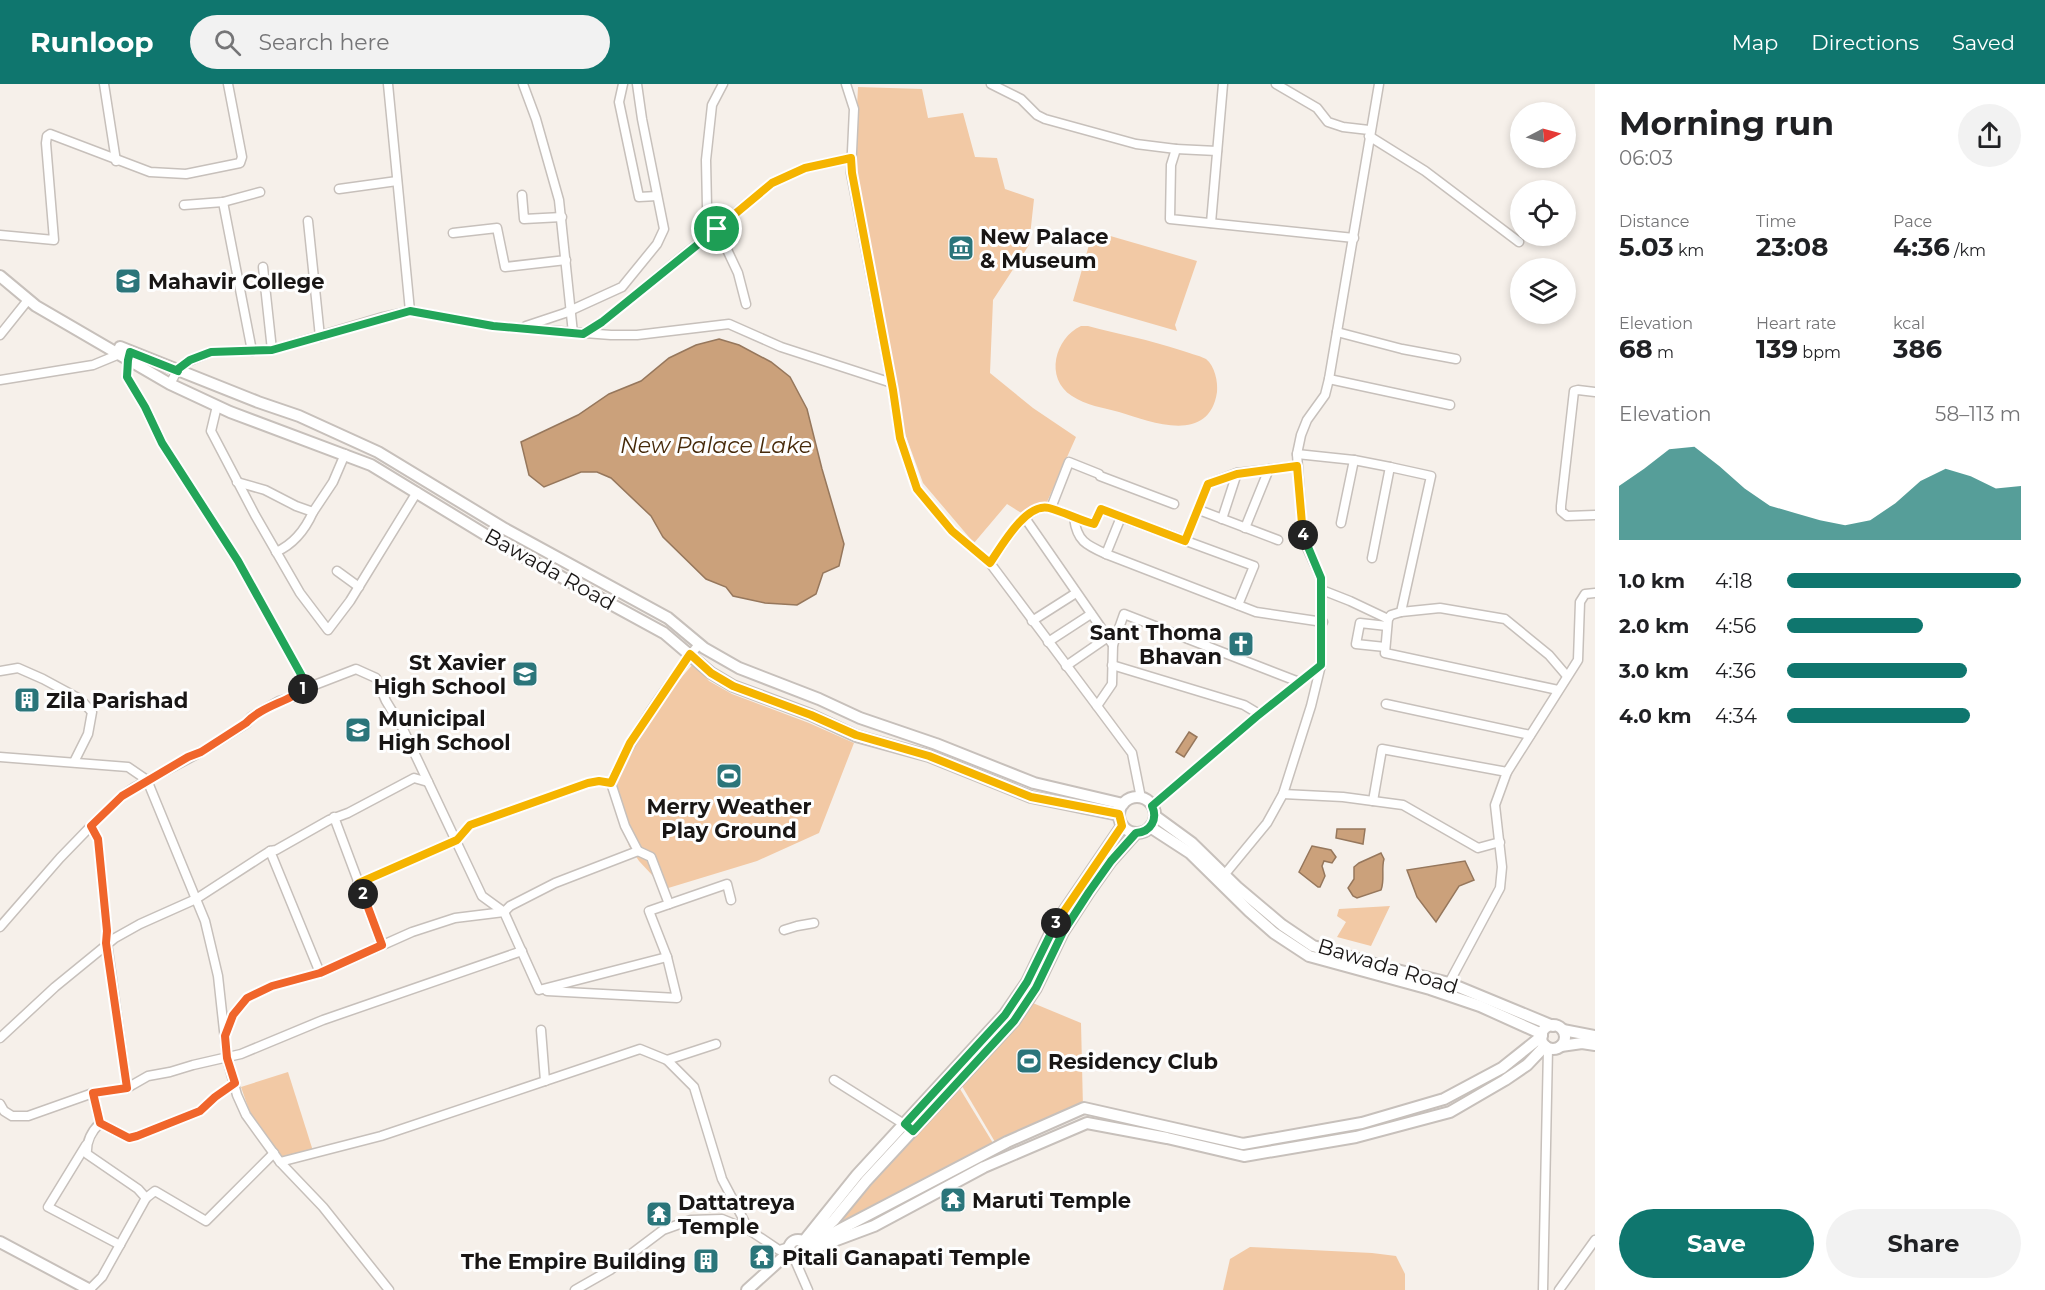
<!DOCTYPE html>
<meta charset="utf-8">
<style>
:root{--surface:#fff;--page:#f2f2f2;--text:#202124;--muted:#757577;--accent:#0f766e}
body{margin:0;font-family:Montserrat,sans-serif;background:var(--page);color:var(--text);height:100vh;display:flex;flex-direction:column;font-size:22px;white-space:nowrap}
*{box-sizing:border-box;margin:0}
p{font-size:20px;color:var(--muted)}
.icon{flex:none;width:33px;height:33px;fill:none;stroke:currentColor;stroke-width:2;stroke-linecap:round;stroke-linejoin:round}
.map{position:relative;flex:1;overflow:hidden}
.panel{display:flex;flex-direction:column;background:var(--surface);width:450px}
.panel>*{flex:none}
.needle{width:39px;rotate:84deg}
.buttons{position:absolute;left:1510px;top:18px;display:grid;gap:12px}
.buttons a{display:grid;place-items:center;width:66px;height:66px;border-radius:50%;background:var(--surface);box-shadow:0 3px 9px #0003;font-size:30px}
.pin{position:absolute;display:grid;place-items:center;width:51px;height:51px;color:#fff;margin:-26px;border:3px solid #fff;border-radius:50%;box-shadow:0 2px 6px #0007}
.km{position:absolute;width:30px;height:30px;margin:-15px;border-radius:50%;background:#222;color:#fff;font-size:16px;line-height:30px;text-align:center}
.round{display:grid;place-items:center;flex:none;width:63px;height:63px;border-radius:32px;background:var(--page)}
.head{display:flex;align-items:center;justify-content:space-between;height:102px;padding:0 24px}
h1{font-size:33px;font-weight:700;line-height:45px}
.figures{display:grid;grid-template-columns:repeat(3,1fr);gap:9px;height:102px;padding:6px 24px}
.figures div{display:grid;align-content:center}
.figures b{font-size:26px;font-weight:700}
.figures small{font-size:16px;font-weight:400}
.figures p{font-size:16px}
.chart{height:168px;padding:12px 24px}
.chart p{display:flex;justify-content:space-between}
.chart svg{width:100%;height:108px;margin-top:6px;fill:var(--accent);opacity:.7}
.cta{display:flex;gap:12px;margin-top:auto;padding:12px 24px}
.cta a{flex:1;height:69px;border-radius:36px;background:var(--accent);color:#fff;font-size:24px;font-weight:700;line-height:69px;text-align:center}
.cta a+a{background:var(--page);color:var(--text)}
ul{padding:0 24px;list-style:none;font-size:20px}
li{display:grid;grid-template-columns:96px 72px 1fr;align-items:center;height:45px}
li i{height:15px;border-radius:8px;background:var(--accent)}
header{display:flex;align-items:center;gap:36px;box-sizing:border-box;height:84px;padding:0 30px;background:var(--accent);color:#fff}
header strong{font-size:28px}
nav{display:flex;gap:33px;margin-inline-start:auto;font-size:21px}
.search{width:420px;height:54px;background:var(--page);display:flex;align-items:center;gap:15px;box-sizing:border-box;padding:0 21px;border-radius:33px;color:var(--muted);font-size:22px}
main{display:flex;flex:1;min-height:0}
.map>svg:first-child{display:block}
.green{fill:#f2c9a5}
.water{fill:#cba17b;stroke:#96775c;stroke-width:1.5}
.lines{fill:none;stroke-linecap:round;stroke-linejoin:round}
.minor-casing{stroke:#c7c0bb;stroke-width:11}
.major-casing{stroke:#c7c0bb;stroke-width:14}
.minor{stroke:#fff;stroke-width:8}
.major{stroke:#fff;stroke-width:10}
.split-1-casing{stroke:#fff;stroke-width:12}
.split-2-casing{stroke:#fff;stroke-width:12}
.split-3-casing{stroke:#fff;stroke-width:12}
.split-4-casing{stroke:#fff;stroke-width:12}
.split-5-casing{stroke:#fff;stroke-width:12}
.split-1{stroke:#22a559;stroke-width:8}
.split-2{stroke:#f0652b;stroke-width:8}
.split-3{stroke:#f5b400;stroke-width:8}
.split-4{stroke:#22a559;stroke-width:8}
.split-5{stroke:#f5b400;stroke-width:8}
.labels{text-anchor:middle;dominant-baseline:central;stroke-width:6;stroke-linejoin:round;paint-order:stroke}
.poi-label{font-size:21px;font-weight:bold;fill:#191615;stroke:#fefefe;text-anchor:start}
.street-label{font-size:21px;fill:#191615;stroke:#fefefe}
.water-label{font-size:22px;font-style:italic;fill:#452808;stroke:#fefefe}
</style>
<header>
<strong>Runloop</strong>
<div class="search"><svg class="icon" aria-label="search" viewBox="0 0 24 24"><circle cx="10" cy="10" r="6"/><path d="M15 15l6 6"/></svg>Search here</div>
<nav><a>Map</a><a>Directions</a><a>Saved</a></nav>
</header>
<main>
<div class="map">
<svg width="1595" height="1206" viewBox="0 0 1595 1206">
<rect width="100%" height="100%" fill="#f6f0ea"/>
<g class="green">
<path d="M858,3l64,2 6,29 35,-5 12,44 22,1 8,31 29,10 -5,46 -36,55 -3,73 43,35 43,29 -29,65 -15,3 -9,9 -16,-10 -33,39 -51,-60 -19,-52 -50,-264z"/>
<path d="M1093,147l104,30 -22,64 2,6 -104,-30z"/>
<path d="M1081,242h7c30,8 62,14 92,24 8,3 18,5 26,9 9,7 12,23 11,33 -8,53 -66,30 -98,20 -15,-4 -34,-7 -47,-16 -28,-18 -17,-58 9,-70z"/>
<path d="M694,579l15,18 23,13 77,29 45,20 -35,90 -62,28 -92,28 -26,-28 -10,-15 -19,-56c23,-45 50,-90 84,-127z"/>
<path d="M1390,822l-19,40 -34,-9 9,-15 -9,-6 2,-7z"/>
<path d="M1028,917l53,22 2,85 -85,39 -39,-66z"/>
<path d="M288,988l25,79 -29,10 -34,-48 -9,-26z"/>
<path d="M957,1000l39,64 -187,95z"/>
<path d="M1250,1163l122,6 24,3 9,18v16h-182l7,-31z"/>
</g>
<g class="water">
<path d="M719,255l20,6 32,17 19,15 17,32 15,60 22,75 -5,22 -16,7 -7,21 -19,11 -32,-2 -32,-7 -7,-9 -20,-8 -43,-42 -12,-21 -40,-38 -14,-6h-16l-37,15 -15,-12 -8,-33 57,-27 31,-21 32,-13 28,-23 27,-13z"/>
<path d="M1189,648l8,5 -13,20 -8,-5z"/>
<path d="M1337,745h28l-2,15 -27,-6z"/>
<path d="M1312,762l19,4 5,7 -4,6 -8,-2 -2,5 3,10 -5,11h-2l-19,-15z"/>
<path d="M1381,769l3,6c-3,10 1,21 -3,31l-24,8 -4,-2 -5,-8 6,-9v-12l5,-4z"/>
<path d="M1465,777l9,19 -15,6 -23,36 -19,-25 -10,-27z"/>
</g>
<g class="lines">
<g class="minor-casing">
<g id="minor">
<path d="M104,0l12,77"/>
<path d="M388,0l22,227"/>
<path d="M523,0l13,35 23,81 14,133"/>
<path d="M623,0l-4,18 20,95 18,-1"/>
<path d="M723,0l-11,21 -6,55 1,47 31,66 8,31"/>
<path d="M846,0l8,25 -3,64 42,217 7,48 17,51 35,42 38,32"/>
<path d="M991,0l30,15 16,16 8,4 91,25 40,5 -5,16 -1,54 184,19"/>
<path d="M1276,0l41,24 11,14 15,5 26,3"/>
<path d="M1369,52l56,35 94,71"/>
<path d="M1176,65l41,2"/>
<path d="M339,105l58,-8"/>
<path d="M522,111l2,24 38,-2"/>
<path d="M223,118l29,149"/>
<path d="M184,121l39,-3 37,-10"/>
<path d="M308,137l12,116"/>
<path d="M1211,139l12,-139"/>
<path d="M453,149l44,-5 8,39 61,-7"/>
<path d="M0,151l54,5 -8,-97 1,-7 3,-2 100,38 36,2 54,-11 2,-6 -14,-73"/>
<path d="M263,183l9,83"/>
<path d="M526,242l39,-13 57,-26 35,-43 7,-15 -22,-110 -5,-35"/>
<path d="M1337,248l65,17 54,10"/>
<path d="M583,250l19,-12 170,-139 33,-15 46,-10"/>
<path d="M0,251l28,-35"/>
<path d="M129,272l-2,21 18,30 17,36 76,118 70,126"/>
<path d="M1329,295l121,26"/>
<path d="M0,296l93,-15 29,-12"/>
<path d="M170,300l8,-15 9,-7 24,-10 61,-2 111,-33 27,-6 83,15 118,9h26l92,-11 52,23 111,36"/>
<path d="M1595,308l-17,-2 -4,1 -13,115v5l6,5 28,-1"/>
<path d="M217,322l-6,25 44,84 45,78 28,37 22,-29 67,-109"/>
<path d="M1297,370l57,6 36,7"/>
<path d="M237,398l28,8 31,16 17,6c-8,18 -19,32 -37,40"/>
<path d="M1051,424l18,-46 30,12 1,2 74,28"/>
<path d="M1199,426l79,30"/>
<path d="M313,428l20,-30 12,-28"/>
<path d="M1121,433l133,49 -16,39"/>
<path d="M1025,434l88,127"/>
<path d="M1074,434c3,23 12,27 32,36"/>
<path d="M1222,435l15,-46"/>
<path d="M1341,439l13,-63"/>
<path d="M1245,444l24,-59"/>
<path d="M1185,457l23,-57 29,-11 60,-7"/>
<path d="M1372,474l18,-91 41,9 -30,136 -10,3 -3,4 -3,34 173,37"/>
<path d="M337,487l22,16"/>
<path d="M1322,506l28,11 38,18"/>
<path d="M1401,528l39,-4 65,11 44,36 18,21"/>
<path d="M1032,537l44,-28"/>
<path d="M1048,558l43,-28"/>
<path d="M1385,563l-29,-3 4,-21 27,3"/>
<path d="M1112,581l132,40 15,9"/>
<path d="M1066,582l42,-29"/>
<path d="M0,587l18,-3 25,11 37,20 12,13 -4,22 -14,28"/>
<path d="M1386,620l144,31"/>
<path d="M1097,622l-107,-143c11,-16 36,-60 59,-55 15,4 30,12 45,16l7,-15 20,8 -15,37 150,58 67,10"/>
<path d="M0,673l128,10 19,13 58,141 13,55 9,82 10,37 9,20 34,47 43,45 66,83"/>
<path d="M1283,710l60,3 60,8 75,43 22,-6"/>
<path d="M1141,714l-9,-45 -35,-47 15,-22 1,-39 11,-31 175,68"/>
<path d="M1373,717l9,-52 125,23 71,-112 2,-58 5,-8 10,-1"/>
<path d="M1152,722l104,-89 65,-52v-87l-18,-39 -6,-85 4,-19 6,-15 18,-25 4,-16 50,-295"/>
<path d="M334,733l48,128"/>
<path d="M91,742l31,-30 13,-9 66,-35 46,-29 4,-6 28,-16 14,-4 6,-6 57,-22 20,9 10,23 17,28 79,167 22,16 35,78 128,-33"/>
<path d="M270,767l50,122"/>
<path d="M638,767l13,6 18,47"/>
<path d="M1225,790l42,-51 16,-29 28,-88 10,-41"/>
<path d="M359,799l98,-43 13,-15 118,-42 11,-2 12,2"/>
<path d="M0,843l60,-69 31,-32 7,13 9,92v12l20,145"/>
<path d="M784,846l13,-4 17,-3"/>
<path d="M1449,899l51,-95 2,-21 -7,-62 12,-33"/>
<path d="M547,907l130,7 -10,-41 -18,-46 78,-27 4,16"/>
<path d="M541,946l4,51 95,-32 27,11 27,27 28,92 27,51"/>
<path d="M226,949l7,-18 14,-17 25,-12 48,-13 92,-41 43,-14 49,-6 6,-6 45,-23 83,-32 -13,-25 -14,-43c22,-50 55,-96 88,-139"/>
<path d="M0,954l55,-51 60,-49 25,-14 56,-25 74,-48 6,-1 53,-30 19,-7 66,-35 14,4"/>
<path d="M667,976l49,-16"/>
<path d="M834,996l73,46"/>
<path d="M0,1020l4,7 8,5h16l65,-23 34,-5 21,-12 22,-4 23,-7 48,-11 82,-34 199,-69"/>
<path d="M100,1039l29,15 8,-2 63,-25 15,-14 20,-14"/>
<path d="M86,1061l-38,62 72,38"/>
<path d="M280,1078l101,-26 164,-55"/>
<path d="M146,1114l9,-7 51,30 68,-68"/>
<path d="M794,1174l14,32"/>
<path d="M90,1205l12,-12 44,-79 -8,-9 -51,-35c-1,-13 4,-22 13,-31l-7,-30"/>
<path d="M575,1206l35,-20 53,-40 28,-10 31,-1 27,11 30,20 10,-3"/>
<path d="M1543,1206l5,-242"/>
<path d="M1559,1206l36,-50"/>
</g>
</g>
<g class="major-casing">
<g id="major">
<path d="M0,192l36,30 134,78 60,28 141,53 128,78 165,90 47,40 22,13 78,29 45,21 73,20 102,41 88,18"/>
<path d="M120,263l138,55 41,14 79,36 127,77 163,89 36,30 35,20 80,31 41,19 76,26 98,39 89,21"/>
<circle cx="1137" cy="731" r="18"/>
<path d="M1155,732l37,27 45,44 45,38 31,21 72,21 64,16 104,43"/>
<path d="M1150,743l40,26 59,58 25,22 35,23 121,33 50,17 62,28"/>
<circle cx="1553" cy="953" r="12"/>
<path d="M1563,946l32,6"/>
<path d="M1561,962l21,-3 13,2"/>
<circle cx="798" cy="1165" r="9"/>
<path d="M804,1157l53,-66 148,-161 22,-32 27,-56 68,-100"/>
<path d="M818,1157l189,-99 77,-34 159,36 119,-21 82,-24 58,-31 40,-32"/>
<path d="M0,1158l90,48"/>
<path d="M807,1161l27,-25 32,-39 148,-160 22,-33 27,-56 26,-40 22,-31 25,-28"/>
<path d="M807,1167l67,-25 110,-59 103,-44 80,15 77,18 112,-19 94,-25 55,-32 22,-15 18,-19"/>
<path d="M747,1206l42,-38"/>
</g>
</g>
<use href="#minor" class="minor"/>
<use href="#major" class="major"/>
</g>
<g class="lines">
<g class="split-1-casing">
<path id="split-1" d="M303,605l5,-2 -70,-126 -76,-118 -17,-36 -18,-30 1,-17 2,-8 48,19v-2l12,-9 21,-8 61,-2 138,-39 83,15 90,8 19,-12 115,-93"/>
</g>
<g class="split-2-casing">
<path id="split-2" d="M303,605c-5,2 -8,6 -12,8 -16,8 -33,13 -45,26l-45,29 -13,5 -66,39 -31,30 7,13 9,92 -1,12 21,145 -34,5 7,30 29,15 8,-2 63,-25 15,-14 20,-14 -8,-25 -2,-22 8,-21 14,-17 25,-12 48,-13 62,-28 -19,-51"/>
</g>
<g class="split-3-casing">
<path id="split-3" d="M363,810l-4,-11 98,-43 13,-15 118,-42 11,-2 12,2 19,-40 60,-89 21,19 22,13 78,29 45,20 73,21 102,41 88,17 3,12 -66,97"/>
</g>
<g class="split-4-casing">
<path id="split-4" d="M1056,839l-29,59 -22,33 -100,109 8,7 101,-110 22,-33 27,-56 26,-40 22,-31 25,-28c15,-1 22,-14 16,-27l104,-89 65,-52v-87l-18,-43"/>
</g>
<g class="split-5-casing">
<path id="split-5" d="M717,145l55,-46 33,-15 46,-10 1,15 41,217 7,48 17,51 35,42 38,32c11,-16 36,-61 59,-55 15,4 30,12 45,16l7,-15 84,32 23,-57 29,-10 60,-8 6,69"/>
</g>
<use href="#split-1" class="split-1"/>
<use href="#split-2" class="split-2"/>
<use href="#split-3" class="split-3"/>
<use href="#split-4" class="split-4"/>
<use href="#split-5" class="split-5"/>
</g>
<defs>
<g id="museum-square" transform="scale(1.35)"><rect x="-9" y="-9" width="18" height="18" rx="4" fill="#2b757a" stroke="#fefefe"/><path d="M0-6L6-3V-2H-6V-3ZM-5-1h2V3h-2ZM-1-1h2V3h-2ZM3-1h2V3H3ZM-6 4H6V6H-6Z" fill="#fff"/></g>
<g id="university-square" transform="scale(1.35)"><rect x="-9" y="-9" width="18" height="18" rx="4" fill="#2b757a" stroke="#fefefe"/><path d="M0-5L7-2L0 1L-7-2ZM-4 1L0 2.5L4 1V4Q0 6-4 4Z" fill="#fff"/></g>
<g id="church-square" transform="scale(1.35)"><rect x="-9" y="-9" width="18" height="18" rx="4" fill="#2b757a" stroke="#fefefe"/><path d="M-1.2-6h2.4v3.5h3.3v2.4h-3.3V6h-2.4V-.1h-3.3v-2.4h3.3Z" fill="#fff"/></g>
<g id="school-square" transform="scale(1.35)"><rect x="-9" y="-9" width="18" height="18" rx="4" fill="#2b757a" stroke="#fefefe"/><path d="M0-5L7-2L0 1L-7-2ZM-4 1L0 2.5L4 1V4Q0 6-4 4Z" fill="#fff"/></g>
<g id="building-square" transform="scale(1.35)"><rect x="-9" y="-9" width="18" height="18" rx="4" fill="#2b757a" stroke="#fefefe"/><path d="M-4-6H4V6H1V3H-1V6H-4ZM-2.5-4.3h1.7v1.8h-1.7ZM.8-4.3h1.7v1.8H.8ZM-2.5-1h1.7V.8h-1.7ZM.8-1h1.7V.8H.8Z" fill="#fff"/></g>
<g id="stadium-square" transform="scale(1.35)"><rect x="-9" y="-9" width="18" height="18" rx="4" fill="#2b757a" stroke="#fefefe"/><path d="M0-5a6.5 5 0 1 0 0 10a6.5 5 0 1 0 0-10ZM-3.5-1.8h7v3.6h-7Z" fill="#fff"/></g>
<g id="temple-square" transform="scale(1.35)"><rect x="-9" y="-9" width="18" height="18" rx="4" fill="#2b757a" stroke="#fefefe"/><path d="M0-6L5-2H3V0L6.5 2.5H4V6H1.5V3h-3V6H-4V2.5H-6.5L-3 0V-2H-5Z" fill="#fff"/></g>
</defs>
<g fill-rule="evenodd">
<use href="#museum-square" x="961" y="164"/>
<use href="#university-square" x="128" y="197"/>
<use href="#church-square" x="1241" y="560"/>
<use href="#school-square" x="525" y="590"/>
<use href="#building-square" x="27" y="616"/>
<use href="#school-square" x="358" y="646"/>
<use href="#stadium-square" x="729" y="692"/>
<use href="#stadium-square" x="1029" y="977"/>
<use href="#temple-square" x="953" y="1116"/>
<use href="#temple-square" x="659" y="1130"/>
<use href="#temple-square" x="762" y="1173"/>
<use href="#building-square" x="706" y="1177"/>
</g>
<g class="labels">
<g class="poi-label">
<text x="980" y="152">New Palace<tspan x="980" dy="24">&amp; Museum</tspan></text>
<text x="148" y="197">Mahavir College</text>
<text x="1222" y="548" text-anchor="end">Sant Thoma<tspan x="1222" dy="24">Bhavan</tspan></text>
<text x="506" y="578" text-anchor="end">St Xavier<tspan x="506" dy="24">High School</tspan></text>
<text x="46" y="616">Zila Parishad</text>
<text x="378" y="634">Municipal<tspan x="378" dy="24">High School</tspan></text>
<text x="729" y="722" text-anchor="middle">Merry Weather<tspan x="729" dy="24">Play Ground</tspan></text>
<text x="1048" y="977">Residency Club</text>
<text x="972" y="1116">Maruti Temple</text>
<text x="678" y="1118">Dattatreya<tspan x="678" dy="24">Temple</tspan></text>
<text x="782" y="1173">Pitali Ganapati Temple</text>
<text x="686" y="1177" text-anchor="end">The Empire Building</text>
</g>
<g class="street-label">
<text transform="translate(550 485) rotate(29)">Bawada Road</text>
<text transform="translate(1388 882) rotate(17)">Bawada Road</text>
</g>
<g class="water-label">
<text x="716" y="361">New Palace Lake</text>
</g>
</g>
</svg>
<div class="buttons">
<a><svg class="needle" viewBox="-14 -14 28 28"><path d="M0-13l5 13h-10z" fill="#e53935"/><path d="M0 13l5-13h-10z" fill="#757577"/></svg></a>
<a><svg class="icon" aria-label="locate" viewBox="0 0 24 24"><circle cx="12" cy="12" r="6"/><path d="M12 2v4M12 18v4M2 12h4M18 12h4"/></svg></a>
<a><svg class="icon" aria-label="layers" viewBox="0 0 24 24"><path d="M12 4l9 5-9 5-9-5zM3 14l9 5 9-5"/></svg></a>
</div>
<div class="pin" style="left:717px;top:145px;background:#1e9e55"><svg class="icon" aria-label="arrive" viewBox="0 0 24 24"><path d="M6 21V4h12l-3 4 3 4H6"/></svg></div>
<b class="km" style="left:303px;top:605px">1</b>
<b class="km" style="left:363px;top:810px">2</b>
<b class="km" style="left:1056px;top:839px">3</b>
<b class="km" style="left:1303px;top:451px">4</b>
</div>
<section class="panel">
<div class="head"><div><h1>Morning run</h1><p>06:03</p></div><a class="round"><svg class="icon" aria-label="share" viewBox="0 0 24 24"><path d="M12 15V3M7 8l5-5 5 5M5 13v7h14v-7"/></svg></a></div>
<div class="figures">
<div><p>Distance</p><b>5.03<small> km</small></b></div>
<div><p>Time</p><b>23:08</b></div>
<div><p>Pace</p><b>4:36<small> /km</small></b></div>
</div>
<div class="figures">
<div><p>Elevation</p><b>68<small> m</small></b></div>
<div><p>Heart rate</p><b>139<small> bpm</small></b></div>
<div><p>kcal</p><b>386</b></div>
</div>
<div class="chart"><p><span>Elevation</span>58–113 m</p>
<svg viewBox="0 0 160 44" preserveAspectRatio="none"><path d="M0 44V22L10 15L20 7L30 6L40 14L50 23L60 30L70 33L80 36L90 38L100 36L110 29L120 20L130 15L140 18L150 23L160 22V44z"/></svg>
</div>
<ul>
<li><b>1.0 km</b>4:18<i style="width:100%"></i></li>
<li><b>2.0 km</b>4:56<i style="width:58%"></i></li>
<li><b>3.0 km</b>4:36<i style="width:77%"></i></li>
<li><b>4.0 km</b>4:34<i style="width:78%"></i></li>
</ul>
<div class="cta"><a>Save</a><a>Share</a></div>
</section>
</main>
